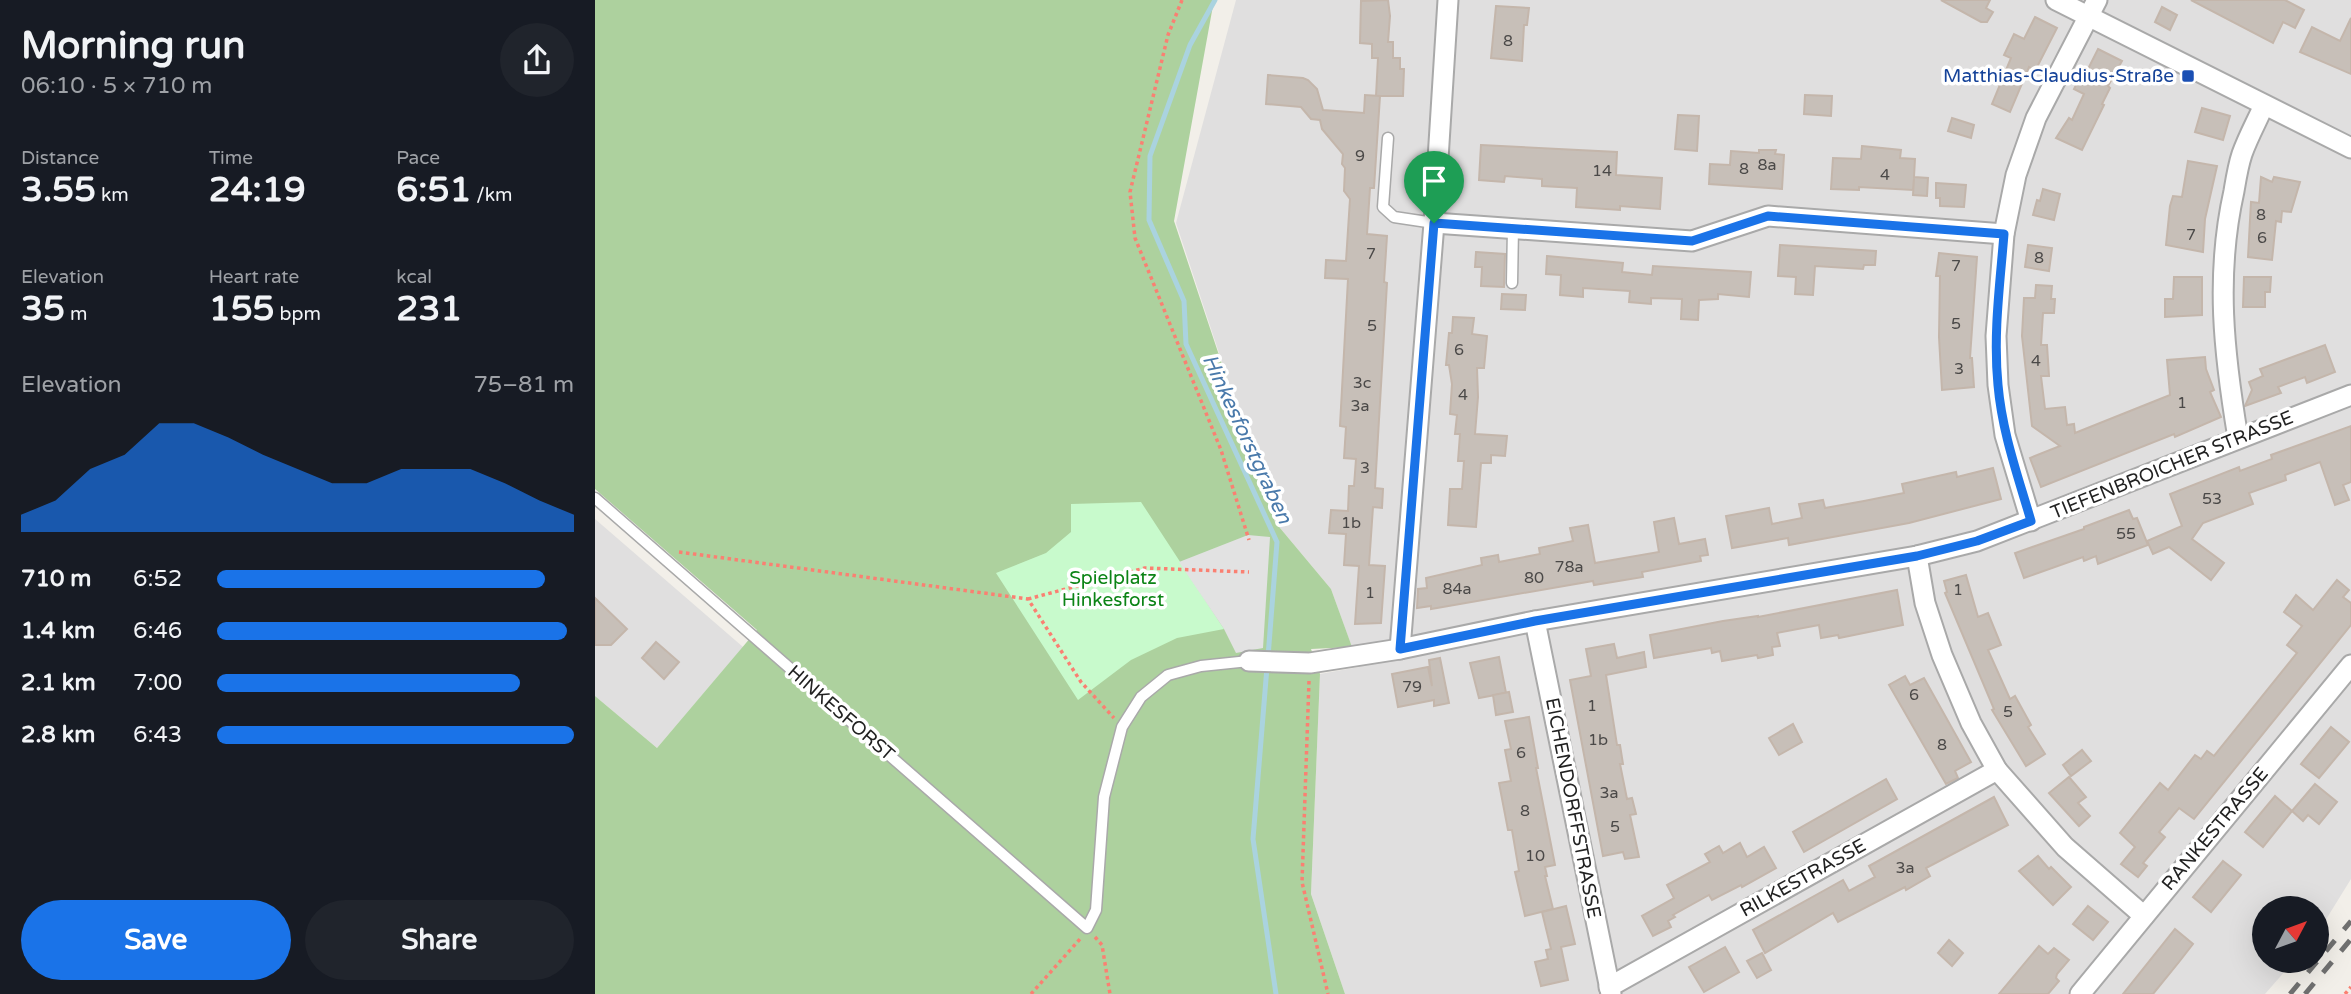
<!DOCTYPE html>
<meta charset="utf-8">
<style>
:root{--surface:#171b24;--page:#20242c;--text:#f1f3f6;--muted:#9ea1a6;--accent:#1a73e8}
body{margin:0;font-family:"Varela Round",sans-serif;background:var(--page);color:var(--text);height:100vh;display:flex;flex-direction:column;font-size:26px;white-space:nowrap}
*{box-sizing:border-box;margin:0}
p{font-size:23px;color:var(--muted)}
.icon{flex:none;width:38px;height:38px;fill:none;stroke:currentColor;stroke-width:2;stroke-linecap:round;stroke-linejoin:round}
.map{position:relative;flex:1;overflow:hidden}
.details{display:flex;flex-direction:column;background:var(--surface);width:595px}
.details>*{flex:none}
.needle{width:46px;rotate:49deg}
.fabs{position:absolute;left:1657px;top:896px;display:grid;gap:14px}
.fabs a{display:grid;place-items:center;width:77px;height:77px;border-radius:50%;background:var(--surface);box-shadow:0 7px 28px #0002;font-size:35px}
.pin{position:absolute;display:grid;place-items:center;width:60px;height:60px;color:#fff;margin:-72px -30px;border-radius:50% 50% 50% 0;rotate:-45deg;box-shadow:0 0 7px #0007}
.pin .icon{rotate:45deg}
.round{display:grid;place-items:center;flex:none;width:74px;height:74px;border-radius:37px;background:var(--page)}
.summary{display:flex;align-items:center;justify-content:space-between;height:119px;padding:0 21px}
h1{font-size:38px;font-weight:800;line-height:52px}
.metrics{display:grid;grid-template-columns:repeat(3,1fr);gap:10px;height:119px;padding:7px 21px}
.metrics div{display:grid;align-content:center}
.metrics b{font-size:35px;font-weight:800}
.metrics small{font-size:19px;font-weight:400}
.metrics p{font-size:19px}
.chart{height:196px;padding:14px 21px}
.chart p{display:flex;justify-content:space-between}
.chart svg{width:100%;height:126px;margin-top:7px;fill:var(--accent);opacity:.7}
.primary-button{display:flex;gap:14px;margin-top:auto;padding:14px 21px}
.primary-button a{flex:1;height:80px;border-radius:42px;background:var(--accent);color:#fff;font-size:28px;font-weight:800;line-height:80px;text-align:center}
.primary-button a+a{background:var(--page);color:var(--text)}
ul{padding:0 21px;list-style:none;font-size:23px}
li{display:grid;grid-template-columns:112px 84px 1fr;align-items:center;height:52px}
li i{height:18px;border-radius:9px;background:var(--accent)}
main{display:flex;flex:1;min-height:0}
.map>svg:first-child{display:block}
.residential{fill:#e0dfdf}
.forest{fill:#add19e}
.park{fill:#c8facc}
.parking{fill:#e2e2e2}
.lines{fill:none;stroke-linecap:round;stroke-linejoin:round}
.stream{stroke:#aad3df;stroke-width:5}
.building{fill:#c7bfb8;stroke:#c4b6ab;stroke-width:2}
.lane-casing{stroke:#a9a9a9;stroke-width:13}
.street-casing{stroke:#a9a9a9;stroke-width:23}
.path{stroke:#fa8072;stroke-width:3.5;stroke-dasharray:3.5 3.5;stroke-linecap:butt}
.lane{stroke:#fff;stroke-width:10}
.street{stroke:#fff;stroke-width:19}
.rail{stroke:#707070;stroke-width:5;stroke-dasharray:14 14;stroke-linecap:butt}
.route-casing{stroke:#fff;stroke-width:14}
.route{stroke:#1a73e8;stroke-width:9}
.transit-dot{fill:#1a4fb4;stroke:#fff;stroke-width:2.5}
.labels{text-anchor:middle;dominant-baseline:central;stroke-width:7;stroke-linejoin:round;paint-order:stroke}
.number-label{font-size:16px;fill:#4b4948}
.transit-label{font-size:19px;fill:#164399;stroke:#fff;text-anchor:end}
.street-label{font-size:19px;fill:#222;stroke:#fff}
.park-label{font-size:19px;fill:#0c8416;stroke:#fff}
.water-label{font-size:21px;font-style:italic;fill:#4a7aab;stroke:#fff}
</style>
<main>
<section class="details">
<div class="summary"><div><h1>Morning run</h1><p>06:10 · 5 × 710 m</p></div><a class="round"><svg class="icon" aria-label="share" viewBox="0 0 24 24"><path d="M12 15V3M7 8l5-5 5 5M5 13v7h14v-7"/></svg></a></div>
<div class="metrics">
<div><p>Distance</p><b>3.55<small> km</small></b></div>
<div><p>Time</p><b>24:19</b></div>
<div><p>Pace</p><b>6:51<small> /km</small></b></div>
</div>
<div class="metrics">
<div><p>Elevation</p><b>35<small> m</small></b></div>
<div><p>Heart rate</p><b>155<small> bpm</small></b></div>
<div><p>kcal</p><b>231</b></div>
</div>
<div class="chart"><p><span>Elevation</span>75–81 m</p>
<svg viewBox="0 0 160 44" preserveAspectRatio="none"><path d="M0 44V38L10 33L20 22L30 17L40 6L50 6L60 11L70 17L80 22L90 27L100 27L110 22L120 22L130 22L140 27L150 33L160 38V44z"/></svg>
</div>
<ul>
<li><b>710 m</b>6:52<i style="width:92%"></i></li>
<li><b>1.4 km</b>6:46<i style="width:98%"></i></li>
<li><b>2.1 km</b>7:00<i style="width:85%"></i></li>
<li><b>2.8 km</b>6:43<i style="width:100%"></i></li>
</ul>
<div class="primary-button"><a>Save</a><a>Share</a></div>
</section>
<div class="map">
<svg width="1756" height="994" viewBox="0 0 1756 994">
<rect width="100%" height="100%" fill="#f2efe9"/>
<g class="residential">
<path d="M641,0h1115v879l-34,55v-26h-52v53h29l-29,33h-920l-34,-100 9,-220 39,-7 -28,-78 -56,-67 -99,-299z"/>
<path d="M0,519l148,128 -86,101 -62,-52z"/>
</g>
<path class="forest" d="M0,0h619l-40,221 101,301 56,67 21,58 -41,2 9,25 -9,220 34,100h-750v-298l62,52 100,-118 -162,-141z"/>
<path class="park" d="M546,502l83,127 -47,9 -46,22 -53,40 -82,-127 50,-20 25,-21v-28z"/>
<path class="parking" d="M653,535l22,2 -7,111 -27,5 -12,-24 -45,-67z"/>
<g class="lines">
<g class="stream">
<path d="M620,0l-25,45 -40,111 -1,64 35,81 2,43 91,198 -9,115"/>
<path d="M672,667l-14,172 23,155"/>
</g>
</g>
<g class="building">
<path d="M793,0l2,16 -2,26h5v16h7v11h4l-1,27h-27l2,-38h-6v-14l-12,-1 1,-42z"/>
<path d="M1346,0h49l-4,8 7,4 -6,10h-6z"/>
<path d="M1596,0h94l19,10 -9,18 -12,-6 -10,21z"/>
<path d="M901,6l33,2 -2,17h-3l-2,36 -31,-3z"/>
<path d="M1567,7l15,8 -7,15 -15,-8z"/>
<path d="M1440,17l22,11 -22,43 -6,-4 -19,45 -18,-8 19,-46 -7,-3 10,-21 10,5z"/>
<path d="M1756,18v56l-51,-22 12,-25 28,14z"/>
<path d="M1503,49l24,12 -14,25 2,2 -8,16 2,1 -22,45 -26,-12 13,-20 3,2 12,-26 -10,-5 8,-16 3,2z"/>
<path d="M673,75l35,3 5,2 9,9 6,21 41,3 1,-18 15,1 -6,92h-4l-3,46 20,2 -3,46 3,1 -12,205 8,1 -1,19 -9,-1 -4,58 16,1 -4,57 -26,1 4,-58 -15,-1 2,-31 -17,-1 2,-23 17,1 1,-25h5l2,-27 -12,-1 2,-31 -6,-1 8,-147 -23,-1 1,-18 20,1 4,-62 -6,-8 1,-23 -3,-4 1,-10 -21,-25 -2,-9 -9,-1 -10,-12 -35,-3z"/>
<path d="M1210,95l27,1 -1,20 -27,-2z"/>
<path d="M1607,108l28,8 -7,24 -28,-8z"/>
<path d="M1083,115l21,1 -2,35 -22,-2z"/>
<path d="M1357,118l22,7 -3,13 -23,-7z"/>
<path d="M886,145l136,7 -1,23 46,3 -2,31 -40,-3v4l-44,-3 1,-19 -35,-2v-7l-37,-3 -1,6 -25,-2z"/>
<path d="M1267,146l39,4 -1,8 15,1 -1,18 14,1 -1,18 -14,-1 1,-17 -1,12 -54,-3v3l-28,-1 2,-31 28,1z"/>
<path d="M1164,150h17l-1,4 9,1 -2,34 -73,-5 1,-20 20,1 1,-14 28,2z"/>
<path d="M1593,161l29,5 -12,53 -2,33 -37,-7 4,-39 3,-10 9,1z"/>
<path d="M1666,177l11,5 2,-5 26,5 -9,30 -9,-1 -1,11 -5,-1 -4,39 -24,-3 3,-55 8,1z"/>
<path d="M1341,183l30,2 -2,22 -24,-1v-8h-4z"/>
<path d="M1448,189l17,5 -6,26 -21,-5 4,-15 3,1z"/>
<path d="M1185,245l96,6 -1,14h-11l-1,4 -48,-3 -2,29 -18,-1 1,-17 -18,-1z"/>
<path d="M1433,245l24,3 -3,23 -24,-4z"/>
<path d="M881,252l29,2 -1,33 -23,-1 1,-19h-7z"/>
<path d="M1344,253l38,4 -7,101h2l2,29 -32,3 -3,-53 1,-61h-4z"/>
<path d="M952,256l76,7 -1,9 30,3 1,-9 98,6 -2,25 -31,-3v5l-19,1 -1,20 -17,-1 1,-20 -31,-1v6l-22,-2 1,-11 -47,-3v9l-23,-2 1,-20 -15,-1z"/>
<path d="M1579,277h28v38l-37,2v-18h8z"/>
<path d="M1649,277h27l-1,15h-5v15h-22z"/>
<path d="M1441,285l16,1 -1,13h4l-1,14h-11l-2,32h6l2,31h-8l4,33 20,-2 2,18 7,-1 1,9 95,-38 -3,-35 38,-3 1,12 8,21 -4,2 11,25 -46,20 -1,-3 -133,53 -11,-29 30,-12 -28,-20 -10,-90 2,-38h11z"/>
<path d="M907,294l24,1 -1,15 -24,-1z"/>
<path d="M858,317l21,1 -2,16 15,2 -3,32h-7l1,29 -3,37 32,2 -2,20 -14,-1v8h-10l-5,64 -28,-2 2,-36h12l2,-28h-6l2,-27h-5l2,-19 -7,-1 2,-30 -3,-19h-3l3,-32h3z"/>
<path d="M1730,345l10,27 -28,11 -2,-6 -27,10 3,6 -36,13 7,-16 -3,-8 14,-6 -3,-7z"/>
<path d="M1756,426v56l-8,3 6,15 -14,5 -15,-43 -35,13 1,5 -37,13 4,11 -50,19 -11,16 32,24 -13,17 -42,-33 -16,7 -6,-13 35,-15 -12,-32 69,-27 1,4 32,-12 -1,-4z"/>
<path d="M1398,468l8,31 -92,24 -120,22 -1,-7 -56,10 -6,-32 43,-8 3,16 30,-6 -3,-14 24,-4 2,8 39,-7 40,-8 -2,-9 54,-12 1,5z"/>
<path d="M1534,510l4,9 4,-1 11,27 -50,19 -2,-8 -12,5 -1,-4 -59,21 -9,-25 69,-24v-2z"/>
<path d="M1079,518l5,26 26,-5 3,16 -8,1 1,5 -59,11 1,5 -49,8 -1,-4 -162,28v-3l-14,2 1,-19 9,-1 -1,-10 56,-13 -1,-7 17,-3 1,7 41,-8 -1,-6 34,-7 -3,-13 18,-3 7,38 64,-11 -5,-30z"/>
<path d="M1371,575l12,42 10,-4 13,32 -13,5 22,49 5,-3 16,29 -3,2 17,27 -19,12 -34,-56 2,-1 -49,-116 2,-1 -3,-11z"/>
<path d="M1742,580l12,10 -6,7 8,6v22l-157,194 -15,-11 -20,24 6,5 -22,26 4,3 -9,11 -17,-13 14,-17 -15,-14 40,-50 8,7 27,-35 6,4 6,-8 7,5 83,-103 -10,-8 15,-19 -18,-14 12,-17 17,15z"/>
<path d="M1302,590l6,35 -64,13 -1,-3 -17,3 -2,-13 -42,8 3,13 -8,1 1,8 -15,3 -1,-3 -35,6 -2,-10 -8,2 -1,-5 -57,10 -4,-23 73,-14 35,-5v1z"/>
<path d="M0,598l32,31 -16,16h-16z"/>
<path d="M61,642l23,20 -15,17 -22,-21z"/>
<path d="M1019,644l3,14 27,-6 2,15 -40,8 11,70h3l3,19h-3l7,35 5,-1 4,16 -6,1 9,42 -14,2 -2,-7 -20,4 -33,-176 21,-4 -5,-27z"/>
<path d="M904,657l7,36 -27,5 -9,-35z"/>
<path d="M845,658l9,45 -15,3v-6l-36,7 -6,-33 36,-7 4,19 -3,-26z"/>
<path d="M1310,676l5,9 14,-7 47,84 -16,9 3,7 -12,6 -57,-99z"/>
<path d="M914,692l4,20 -17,3 -3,-20z"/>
<path d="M934,717l9,51h-2l19,97 -10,2 2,9h-2l8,33 -28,7 -10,-44 4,-1 -7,-41h-4l-9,-47 12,-2 -6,-31 6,-1 -6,-28z"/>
<path d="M1198,724l9,18 -23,13 -10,-17z"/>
<path d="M1736,727l18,15 -30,36 -18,-14z"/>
<path d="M1487,750l9,11 -20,15 -8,-11z"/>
<path d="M1474,777l17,20 -8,6 12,13 -11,10 -30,-33z"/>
<path d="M1291,779l11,20 -93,53 -11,-20z"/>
<path d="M1720,784l22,18 -18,22 -11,-9 -5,6 -11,-10 -29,36 -18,-15 30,-36 17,15z"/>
<path d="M1399,797l14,28 -82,43 4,8 -24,14 -1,-3 -67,35 -5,-9 -68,40 -12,-23 90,-50 6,11 26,-14 -6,-11z"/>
<path d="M1145,843l7,14 17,-10 12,21 -34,19 -1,-2 -29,15 -3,-5 -36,20 2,2 -7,4 3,6 -18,9 -11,-20 32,-18 -7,-13 43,-23 -5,-8 14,-8 4,7z"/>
<path d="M1443,856l11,13 2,-2 20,20 -18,18 -34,-34z"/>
<path d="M1628,861l18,14 -30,37 -18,-15z"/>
<path d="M971,906l9,38 -14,3 7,33 -27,6 -6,-24 13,-3 -2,-9 5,-1 -9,-37z"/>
<path d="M1493,906l20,16 -15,18 -20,-16z"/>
<path d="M1580,929l18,15 -14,18 -26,32h-30z"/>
<path d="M1354,940l14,13 -11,13 -14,-13z"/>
<path d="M1444,946l9,8 6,-6 15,12 -12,14 -1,4 3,3 -11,13h-49z"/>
<path d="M1130,947l14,25 -35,20 -15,-25z"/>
<path d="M1167,953l9,17 -14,8 -10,-17z"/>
</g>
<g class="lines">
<g class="lane-casing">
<g id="lane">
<path d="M793,138l-5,69 11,10 40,6"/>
<path d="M917,283l1,-55"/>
<path d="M0,498l492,430 9,-18 8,-113 18,-70 19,-30 27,-22 33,-9 48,-5"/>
</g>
</g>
<g class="street-casing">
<g id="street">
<path d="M1461,0l295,148"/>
<path d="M839,223l258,18 76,-25 236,18"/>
<path d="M1643,438c-14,-84 -23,-162 -4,-247 2,-12 4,-25 8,-37 6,-17 15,-33 22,-49"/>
<path d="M1436,521l-26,-86 -7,-50 -2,-49 8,-102 12,-59 20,-57 61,-118"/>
<path d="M1322,556l8,47 17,52 29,68 26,47 68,77 79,69"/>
<path d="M940,621l76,373"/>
<path d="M805,649l34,-426 14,-223"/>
<path d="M654,661l61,2 90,-14 135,-28 382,-65 60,-15 374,-146"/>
<path d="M1014,987l388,-217"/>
<path d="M1485,994l271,-329"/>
</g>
</g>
<g class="path">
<path d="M587,0l-14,35 -38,157 5,46 86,212 28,90"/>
<path d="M84,552l349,47 53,83 33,36"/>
<path d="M433,599l117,-31 104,4"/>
<path d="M714,681l-7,201 26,112"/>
<path d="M500,937l7,8 8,49"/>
<path d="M436,994l49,-55"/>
<path d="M1750,994l6,-7"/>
</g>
<use href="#lane" class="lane"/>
<use href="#street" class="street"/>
<g class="rail">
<path d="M1695,994l61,-73"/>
<path d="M1710,994l46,-55"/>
</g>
</g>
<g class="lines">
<g class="route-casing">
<path id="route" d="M1173,216l236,18c-4,50 -11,100 -6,151 4,47 20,91 33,136l-54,20 -60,15 -382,65 -135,28 34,-426 258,18z"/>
</g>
<use href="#route" class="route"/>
</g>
<rect class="transit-dot" x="1586" y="69" width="14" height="14" rx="3.5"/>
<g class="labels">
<g class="number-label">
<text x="913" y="41">8</text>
<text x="765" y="156">9</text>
<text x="1172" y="165">8a</text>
<text x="1149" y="169">8</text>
<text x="1007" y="171">14</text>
<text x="1290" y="175">4</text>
<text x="1666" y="215">8</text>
<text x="1596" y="235">7</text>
<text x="1667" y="238">6</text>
<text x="776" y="254">7</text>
<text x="1444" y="258">8</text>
<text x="1361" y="266">7</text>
<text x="1361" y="324">5</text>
<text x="777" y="326">5</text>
<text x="864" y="350">6</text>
<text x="1441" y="361">4</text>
<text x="1364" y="369">3</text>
<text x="767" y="383">3c</text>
<text x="868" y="395">4</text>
<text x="1587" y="403">1</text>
<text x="765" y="406">3a</text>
<text x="770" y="468">3</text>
<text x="1617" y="499">53</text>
<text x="756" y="523">1b</text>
<text x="1531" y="534">55</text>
<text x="974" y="567">78a</text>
<text x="939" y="578">80</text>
<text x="862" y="589">84a</text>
<text x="1363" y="590">1</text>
<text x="775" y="593">1</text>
<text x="817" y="687">79</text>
<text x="1319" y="695">6</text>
<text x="997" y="706">1</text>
<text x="1413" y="712">5</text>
<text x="1003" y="740">1b</text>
<text x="1347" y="745">8</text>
<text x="926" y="753">6</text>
<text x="1014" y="793">3a</text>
<text x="930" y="811">8</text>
<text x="1020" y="827">5</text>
<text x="940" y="856">10</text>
<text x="1310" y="868">3a</text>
</g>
<g class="transit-label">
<text x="1579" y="76">Matthias-Claudius-Straße</text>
</g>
<g class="street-label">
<text transform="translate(1577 465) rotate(-22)">TIEFENBROICHER STRASSE</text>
<text transform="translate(246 713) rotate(41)">HINKESFORST</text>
<text transform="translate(978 808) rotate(79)">EICHENDORFFSTRASSE</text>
<text transform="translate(1620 829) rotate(-50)">RANKESTRASSE</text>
<text transform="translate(1208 878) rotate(-29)">RILKESTRASSE</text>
</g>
<g class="park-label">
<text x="518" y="578">Spielplatz<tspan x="518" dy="22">Hinkesforst</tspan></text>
</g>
<g class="water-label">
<text transform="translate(652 439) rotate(65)">Hinkesforstgraben</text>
</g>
</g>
</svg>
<div class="fabs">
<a><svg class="needle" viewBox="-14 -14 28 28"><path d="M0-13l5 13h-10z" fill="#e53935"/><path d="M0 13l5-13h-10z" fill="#9ea1a6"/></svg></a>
</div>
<div class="pin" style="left:839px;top:223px;background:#1e9e55"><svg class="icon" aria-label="arrive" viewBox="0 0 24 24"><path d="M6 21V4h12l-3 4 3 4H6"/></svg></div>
</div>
</main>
